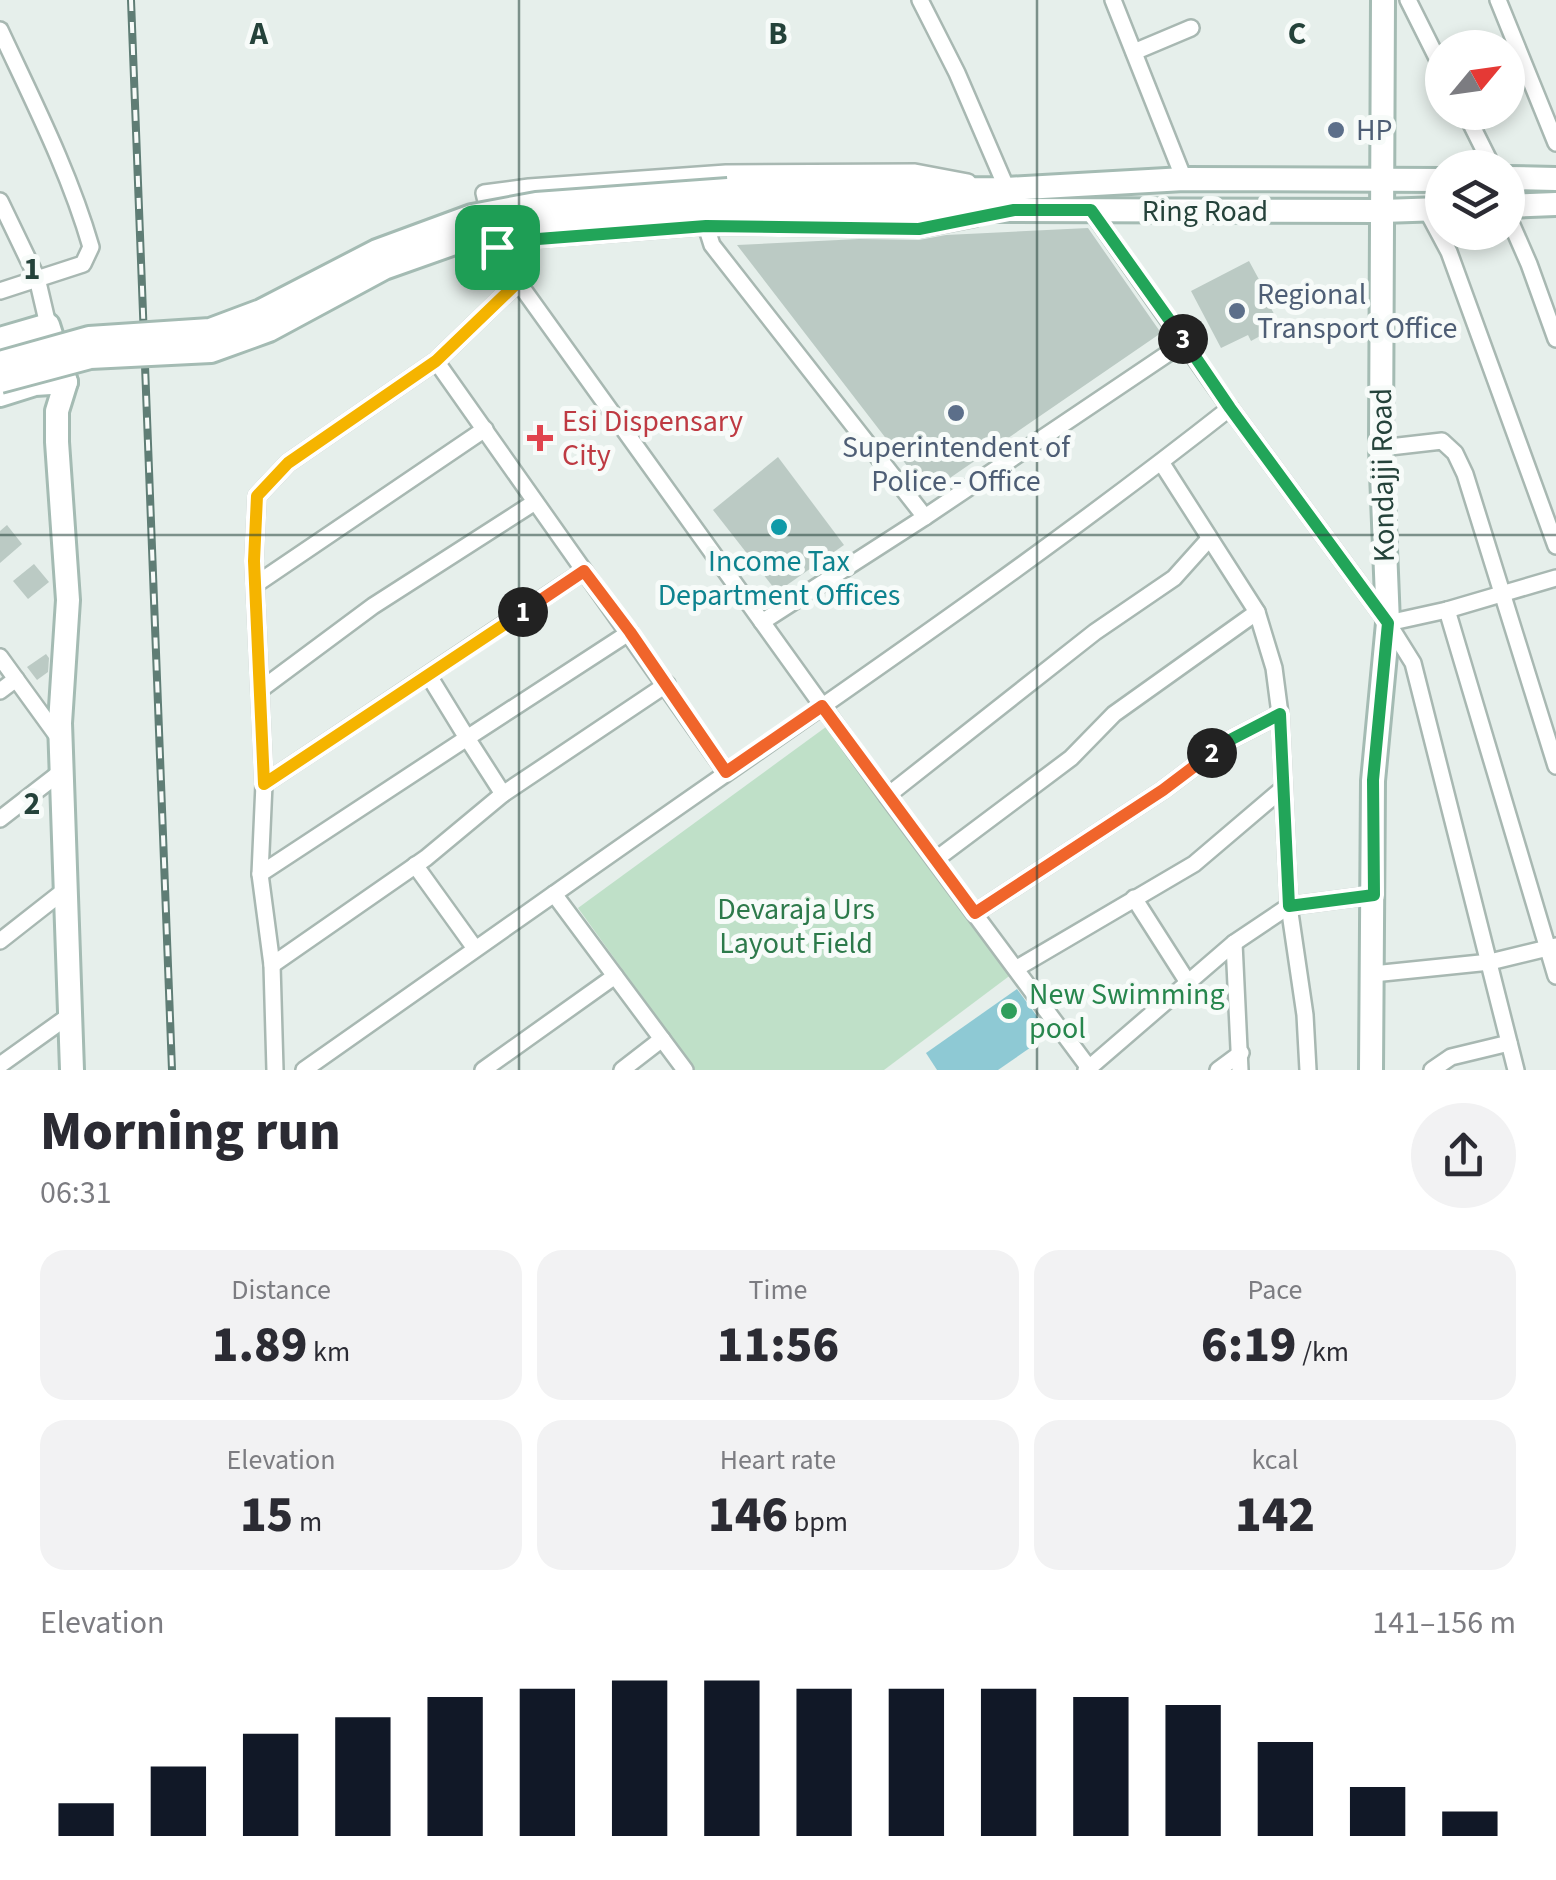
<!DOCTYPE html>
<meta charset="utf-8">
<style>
:root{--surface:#fff;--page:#f2f2f3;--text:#2b2b33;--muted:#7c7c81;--accent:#111827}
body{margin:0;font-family:"Source Sans 3",sans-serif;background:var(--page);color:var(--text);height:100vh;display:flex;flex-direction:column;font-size:38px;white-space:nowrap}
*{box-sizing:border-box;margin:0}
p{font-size:32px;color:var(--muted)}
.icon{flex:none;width:55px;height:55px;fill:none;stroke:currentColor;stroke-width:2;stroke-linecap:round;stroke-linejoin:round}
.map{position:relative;height:1070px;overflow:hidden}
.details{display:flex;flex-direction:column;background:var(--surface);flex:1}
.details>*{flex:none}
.needle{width:65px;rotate:61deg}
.fabs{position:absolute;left:1425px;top:30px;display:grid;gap:20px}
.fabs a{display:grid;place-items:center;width:100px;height:100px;border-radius:50%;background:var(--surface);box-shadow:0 5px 15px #0003;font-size:50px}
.pin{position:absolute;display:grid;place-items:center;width:85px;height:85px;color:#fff;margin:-42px;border-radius:20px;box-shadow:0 5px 15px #0006}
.km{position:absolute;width:50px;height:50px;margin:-25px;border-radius:50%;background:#222;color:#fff;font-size:28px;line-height:50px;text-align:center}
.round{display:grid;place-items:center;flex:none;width:105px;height:105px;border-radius:52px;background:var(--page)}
.headline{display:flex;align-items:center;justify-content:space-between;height:170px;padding:0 40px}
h1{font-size:55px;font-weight:800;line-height:75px}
.metrics{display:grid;grid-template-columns:repeat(3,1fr);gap:15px;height:170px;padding:10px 40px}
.metrics div{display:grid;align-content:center;border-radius:25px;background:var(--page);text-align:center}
.metrics b{font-size:50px;font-weight:800}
.metrics small{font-size:28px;font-weight:400}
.metrics p{font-size:28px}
.chart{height:280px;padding:20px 40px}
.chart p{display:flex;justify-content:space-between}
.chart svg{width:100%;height:180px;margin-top:10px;stroke:var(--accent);stroke-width:6}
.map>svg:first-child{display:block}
.green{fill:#bfe0c8}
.water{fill:#8ec9d4}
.building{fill:#bbcac4}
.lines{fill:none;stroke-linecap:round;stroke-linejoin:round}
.street-casing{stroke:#a8b8b2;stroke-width:20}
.secondary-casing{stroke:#a4bbb3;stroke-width:28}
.street{stroke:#fff;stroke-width:15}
.secondary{stroke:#fff;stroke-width:22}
.rail-casing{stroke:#5f7d75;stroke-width:8}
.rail{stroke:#f7fbf9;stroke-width:4;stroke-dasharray:11;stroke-linecap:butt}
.secondary-bridge-casing{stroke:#a4bbb3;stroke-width:28;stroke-linecap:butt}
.secondary-bridge{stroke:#fff;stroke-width:22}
.split-1-casing{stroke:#fff;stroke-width:20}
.split-2-casing{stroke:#fff;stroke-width:20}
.split-3-casing{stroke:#fff;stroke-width:20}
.split-4-casing{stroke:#fff;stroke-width:20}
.split-1{stroke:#f5b400;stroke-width:12}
.split-2{stroke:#f0652b;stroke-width:12}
.split-3{stroke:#22a559;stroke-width:12}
.split-4{stroke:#22a559;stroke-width:12}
.grid{fill:none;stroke:#24423a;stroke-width:2.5;stroke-opacity:0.55}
.service-dot{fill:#5c6f8a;stroke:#f7fbf9;stroke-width:4}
.health-dot{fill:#e0444e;stroke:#f7fbf9;stroke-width:4}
.culture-dot{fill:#0f9aa8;stroke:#f7fbf9;stroke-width:4}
.leisure-dot{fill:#2e9e5b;stroke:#f7fbf9;stroke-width:4}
.labels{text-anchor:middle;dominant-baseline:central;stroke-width:10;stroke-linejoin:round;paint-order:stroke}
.service-label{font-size:30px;fill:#4e5e75;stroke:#f7fbf9;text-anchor:start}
.street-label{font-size:30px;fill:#24423a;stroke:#f7fbf9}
.health-label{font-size:30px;fill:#be3a42;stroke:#f7fbf9;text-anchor:start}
.culture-label{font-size:30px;fill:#0d838f;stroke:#f7fbf9}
.park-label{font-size:30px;fill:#2d7a4b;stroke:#f7fbf9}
.leisure-label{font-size:30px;fill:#27864d;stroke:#f7fbf9;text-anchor:start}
.grid-label{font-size:32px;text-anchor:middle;font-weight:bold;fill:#24423a;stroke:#f7fbf9;stroke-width:10;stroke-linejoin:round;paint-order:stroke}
</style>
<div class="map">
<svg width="1556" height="1070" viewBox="0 0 1556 1070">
<rect width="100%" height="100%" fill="#e6efeb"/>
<path class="green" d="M830,724l182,250 -128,96h-189l-117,-162z"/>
<path class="water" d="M1017,989l33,45 -52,36h-61l-11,-17z"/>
<g class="building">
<path d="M1088,228l73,105 -233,160 -191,-248 122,-6 60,1 27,-5z"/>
<path d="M1249,261l13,24 5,-3 8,15 -8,4 11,20 -19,10 3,4 -11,6 -3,-6 -27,13 -30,-57z"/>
<path d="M778,457l66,88 -67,47 -64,-82z"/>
<path d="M7,525l15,19 -22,19v-32z"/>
<path d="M34,564l15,18 -21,17 -15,-18z"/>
<path d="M46,654l3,4 -1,14 -11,8 -10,-13z"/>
</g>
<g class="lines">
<g class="street-casing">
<g id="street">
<path d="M920,0l37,73 50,116"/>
<path d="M1113,0l71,179"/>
<path d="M1408,0l34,68"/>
<path d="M1498,0l58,143"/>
<path d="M0,30c33,71 69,141 91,217l-8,17 -83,27"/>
<path d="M1134,52l57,-24"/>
<path d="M1465,112l28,56"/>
<path d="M0,201l37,77 11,47"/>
<path d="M1426,209l23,43 107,294"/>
<path d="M1091,210l139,198 158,215 25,40 103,407"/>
<path d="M1508,216l21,48 27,75"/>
<path d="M706,226l6,19 213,272"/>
<path d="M497,247l40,-8 169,-13 213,3 57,-11"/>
<path d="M518,282l369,514 202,272 -3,2"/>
<path d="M436,361l290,411"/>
<path d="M1381,448l61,-7 13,12 10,21 91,292"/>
<path d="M1161,462l96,150 17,56 6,46 9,192 16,109 3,55"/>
<path d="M255,585l230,-156"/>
<path d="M1447,610l109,366"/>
<path d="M762,622l163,-105 260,-175"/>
<path d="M1388,623l59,-13 109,-32"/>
<path d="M0,657l58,80"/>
<path d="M260,690l113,-84 162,-104"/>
<path d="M0,691l16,-12"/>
<path d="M264,784l320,-213"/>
<path d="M503,794l164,-110"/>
<path d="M887,796l208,-164 79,-54 35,-39"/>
<path d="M0,819l62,-48"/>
<path d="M935,860l136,-102 43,-44 143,-102"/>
<path d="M415,865l59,82"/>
<path d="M260,874l207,-136 -38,-62"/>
<path d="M1134,898l53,83"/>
<path d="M975,913l188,-123 65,-49 52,-27"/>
<path d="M0,941l65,-51"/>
<path d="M1234,943l6,127"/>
<path d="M272,965l154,-107 77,-64 -36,-56 163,-106"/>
<path d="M1017,968l177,-104 87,-74"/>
<path d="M1373,974l117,-12 66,-16"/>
<path d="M0,1065l70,-50"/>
<path d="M1089,1068l145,-125 55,-37 85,-11"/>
<path d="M275,1070l-3,-105 -12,-91 4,-90 -10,-223 3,-65 31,-33 148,-102 82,-79 -20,-31 -14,-58 45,-6 197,-14 189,-1 53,10"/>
<path d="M304,1070l250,-176"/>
<path d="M483,1070l132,-94"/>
<path d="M622,1070l40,-31"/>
<path d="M685,1070l-131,-176c226,-160 458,-314 676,-486"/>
<path d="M1218,1070l23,-17"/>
<path d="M1432,1070l19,-13 58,-14"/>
</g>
</g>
<g class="secondary-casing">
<g id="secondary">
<path d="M1508,178l48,1"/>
<path d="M728,190l279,-1 177,-10 258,1"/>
<path d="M1508,206l48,-2"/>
<path d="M727,209l655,2 60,-2"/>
<path d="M0,339l48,-14 18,57 -9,29v31l11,158 -8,123 12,347"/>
<path d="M0,395l35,-11 31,-2"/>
<path d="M1371,1070l2,-289 15,-158 -7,-175 2,-448"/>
</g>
</g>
<use href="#street" class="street"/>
<use href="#secondary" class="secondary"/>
<g class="rail-casing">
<path id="rail" d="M131,0l41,1070"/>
</g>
<use href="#rail" class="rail"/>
<g class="secondary-bridge-casing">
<g id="secondary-bridge">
<path d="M0,363l89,-25 121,-8 51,-19 116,-60 95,-35 64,-12 192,-14"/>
<path d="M0,381l90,-24 121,-6 58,-21 115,-62 93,-33 59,-11 191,-15"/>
</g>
</g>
<use href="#secondary-bridge" class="secondary-bridge"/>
</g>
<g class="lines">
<g class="split-1-casing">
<path id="split-1" d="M497,247l21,35 -82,79 -148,102 -31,33 -3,65 10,223 259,-172"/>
</g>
<g class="split-2-casing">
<path id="split-2" d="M523,612l61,-41 46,61 96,140 96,-66 153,207 188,-123 49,-37"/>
</g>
<g class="split-3-casing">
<path id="split-3" d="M1183,339l47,69 158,215 -15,157 1,115 -85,11 -9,-192 -52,27 -16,12"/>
</g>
<g class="split-4-casing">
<path id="split-4" d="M497,247l41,-8 168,-13 213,3 95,-19h77l92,129"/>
</g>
<use href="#split-1" class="split-1"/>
<use href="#split-2" class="split-2"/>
<use href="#split-3" class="split-3"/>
<use href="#split-4" class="split-4"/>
</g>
<path class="grid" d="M519,0v1070M1037,0v1070M0,535h1556"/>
<g class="service-dot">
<circle cx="1336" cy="130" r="10"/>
<circle cx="1237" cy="311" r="10"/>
<circle cx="956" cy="413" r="10"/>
</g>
<path class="health-dot" d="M535 423h10v10h10v10h-10v10h-10v-10h-10v-10h10z"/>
<circle class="culture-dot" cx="779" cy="527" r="10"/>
<circle class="leisure-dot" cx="1009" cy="1011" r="10"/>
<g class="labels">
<g class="service-label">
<text x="1356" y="130">HP</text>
<text x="1257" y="294">Regional<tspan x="1257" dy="34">Transport Office</tspan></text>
<text x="956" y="447" text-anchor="middle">Superintendent of<tspan x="956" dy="34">Police - Office</tspan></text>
</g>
<g class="street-label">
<text x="1205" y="211">Ring Road</text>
<text transform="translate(1383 475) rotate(-91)">Kondajji Road</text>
</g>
<g class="health-label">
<text x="562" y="421">Esi Dispensary<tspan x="562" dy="34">City</tspan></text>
</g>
<g class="culture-label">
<text x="779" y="561">Income Tax<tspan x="779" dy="34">Department Offices</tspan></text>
</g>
<g class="park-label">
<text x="796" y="909">Devaraja Urs<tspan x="796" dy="34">Layout Field</tspan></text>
</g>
<g class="leisure-label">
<text x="1029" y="994">New Swimming<tspan x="1029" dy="34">pool</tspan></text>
</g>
</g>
<g class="grid-label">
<text x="259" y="44">A</text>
<text x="778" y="44">B</text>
<text x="1297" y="44">C</text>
<text x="32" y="279">1</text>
<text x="32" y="814">2</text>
</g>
</svg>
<div class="fabs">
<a><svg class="needle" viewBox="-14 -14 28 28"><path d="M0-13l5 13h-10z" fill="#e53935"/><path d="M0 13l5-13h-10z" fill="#7c7c81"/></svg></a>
<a><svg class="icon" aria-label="layers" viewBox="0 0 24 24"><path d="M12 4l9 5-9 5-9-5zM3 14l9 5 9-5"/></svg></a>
</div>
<div class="pin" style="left:497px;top:247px;background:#1e9e55"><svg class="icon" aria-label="arrive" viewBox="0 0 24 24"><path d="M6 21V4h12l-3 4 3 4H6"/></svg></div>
<b class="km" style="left:523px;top:612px">1</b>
<b class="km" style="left:1212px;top:753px">2</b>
<b class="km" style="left:1183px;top:339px">3</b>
</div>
<section class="details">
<div class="headline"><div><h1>Morning run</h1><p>06:31</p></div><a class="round"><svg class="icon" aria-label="share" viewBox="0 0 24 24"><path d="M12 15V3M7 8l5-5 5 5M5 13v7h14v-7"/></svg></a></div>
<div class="metrics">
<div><p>Distance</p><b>1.89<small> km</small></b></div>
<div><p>Time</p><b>11:56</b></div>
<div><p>Pace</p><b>6:19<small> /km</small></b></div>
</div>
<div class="metrics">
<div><p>Elevation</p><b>15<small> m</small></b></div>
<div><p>Heart rate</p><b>146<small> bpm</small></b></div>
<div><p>kcal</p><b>142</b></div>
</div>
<div class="chart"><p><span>Elevation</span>141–156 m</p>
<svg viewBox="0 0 160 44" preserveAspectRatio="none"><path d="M5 44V36M15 44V27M25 44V19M35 44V15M45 44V10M55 44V8M65 44V6M75 44V6M85 44V8M95 44V8M105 44V8M115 44V10M125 44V12M135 44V21M145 44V32M155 44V38"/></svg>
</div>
</section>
